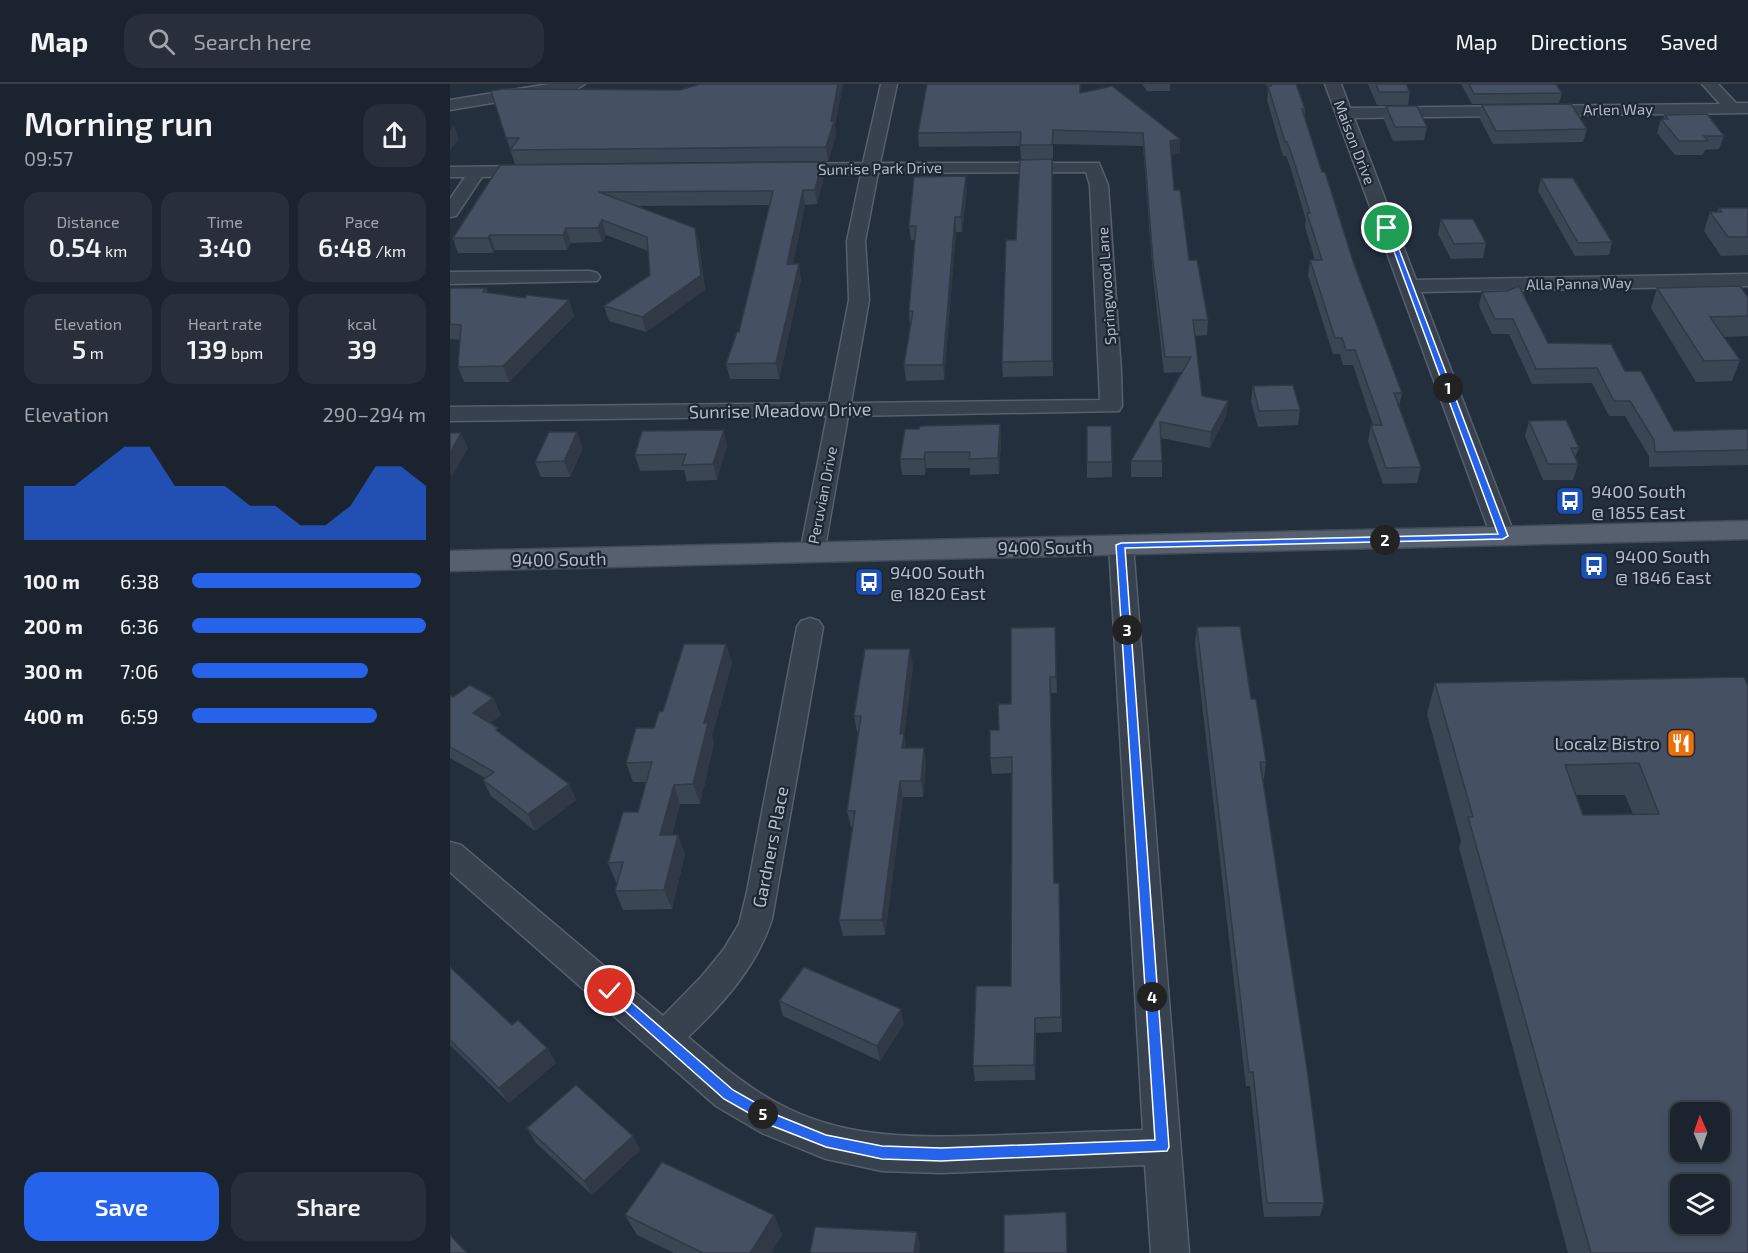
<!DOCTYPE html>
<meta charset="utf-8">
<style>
:root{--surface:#1b232e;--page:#282f3a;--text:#f1f3f6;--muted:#a0a4aa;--line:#39404a;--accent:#2563eb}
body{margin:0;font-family:"Exo 2",sans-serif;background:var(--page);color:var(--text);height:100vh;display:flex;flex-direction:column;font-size:22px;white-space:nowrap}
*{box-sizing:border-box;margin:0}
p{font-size:20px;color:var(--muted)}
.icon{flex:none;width:33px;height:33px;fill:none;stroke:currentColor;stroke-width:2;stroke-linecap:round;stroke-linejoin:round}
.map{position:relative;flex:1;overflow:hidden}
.drawer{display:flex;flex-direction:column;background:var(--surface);width:450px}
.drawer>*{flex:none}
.needle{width:39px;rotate:358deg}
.controls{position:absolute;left:1220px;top:1018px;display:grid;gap:12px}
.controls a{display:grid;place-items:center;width:60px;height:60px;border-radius:12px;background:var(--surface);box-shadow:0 3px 9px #0003,0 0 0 2px var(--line);font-size:30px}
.pin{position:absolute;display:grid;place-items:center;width:51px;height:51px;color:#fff;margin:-26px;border:3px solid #fff;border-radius:50%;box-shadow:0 2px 6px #0007}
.km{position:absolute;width:30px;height:30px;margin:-15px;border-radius:50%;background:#222;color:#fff;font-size:16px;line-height:30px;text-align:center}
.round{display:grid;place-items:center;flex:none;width:63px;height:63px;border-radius:18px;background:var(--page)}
.overview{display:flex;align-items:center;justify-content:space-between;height:102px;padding:0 24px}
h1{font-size:33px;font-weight:600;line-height:45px}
.stats{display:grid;grid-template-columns:repeat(3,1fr);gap:9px;height:102px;padding:6px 24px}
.stats div{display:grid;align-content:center;border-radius:15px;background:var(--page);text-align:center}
.stats b{font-size:26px;font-weight:600}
.stats small{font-size:16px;font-weight:400}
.stats p{font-size:16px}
.chart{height:168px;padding:12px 24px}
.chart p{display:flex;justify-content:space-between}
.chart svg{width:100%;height:108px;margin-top:6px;fill:var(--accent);opacity:.7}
.cta{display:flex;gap:12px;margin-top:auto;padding:12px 24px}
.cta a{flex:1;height:69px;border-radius:18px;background:var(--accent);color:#fff;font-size:24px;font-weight:600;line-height:69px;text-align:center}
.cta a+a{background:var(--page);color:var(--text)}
ul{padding:0 24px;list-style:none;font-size:20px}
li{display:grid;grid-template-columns:96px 72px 1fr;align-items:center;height:45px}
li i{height:15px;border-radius:8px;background:var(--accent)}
header{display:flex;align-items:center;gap:36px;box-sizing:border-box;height:84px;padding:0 30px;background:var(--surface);border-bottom:2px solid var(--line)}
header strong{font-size:28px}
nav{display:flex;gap:33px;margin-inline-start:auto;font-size:21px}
.search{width:420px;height:54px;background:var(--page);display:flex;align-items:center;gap:15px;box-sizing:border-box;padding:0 21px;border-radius:18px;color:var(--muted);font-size:22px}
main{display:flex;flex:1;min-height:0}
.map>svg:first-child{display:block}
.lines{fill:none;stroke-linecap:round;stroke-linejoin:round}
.street-casing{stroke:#565f6c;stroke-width:3}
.primary-casing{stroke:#414a57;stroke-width:3}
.street{fill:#38414e;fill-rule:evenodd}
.primary{fill:#56606e;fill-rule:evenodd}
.wall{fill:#3b4654;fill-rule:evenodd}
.shaded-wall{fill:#303945}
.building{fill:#455162;stroke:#303945;stroke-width:1.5;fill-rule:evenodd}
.route{fill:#2563eb;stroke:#fff;stroke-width:1.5}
.labels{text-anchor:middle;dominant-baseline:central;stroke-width:4.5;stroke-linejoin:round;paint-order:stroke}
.far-street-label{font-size:15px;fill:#b4bcc9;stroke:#1d2633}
.street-label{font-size:18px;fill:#b4bcc9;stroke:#1d2633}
.poi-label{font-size:18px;fill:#b4bcc9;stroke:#1d2633;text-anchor:start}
</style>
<header>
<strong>Map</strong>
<div class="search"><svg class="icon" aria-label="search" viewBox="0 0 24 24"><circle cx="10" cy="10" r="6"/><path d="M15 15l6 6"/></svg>Search here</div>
<nav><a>Map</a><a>Directions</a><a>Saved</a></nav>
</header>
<main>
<section class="drawer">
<div class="overview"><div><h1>Morning run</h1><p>09:57</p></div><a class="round"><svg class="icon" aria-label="share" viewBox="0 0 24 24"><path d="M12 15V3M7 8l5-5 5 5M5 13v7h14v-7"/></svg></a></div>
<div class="stats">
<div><p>Distance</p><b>0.54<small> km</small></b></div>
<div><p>Time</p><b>3:40</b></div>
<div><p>Pace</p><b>6:48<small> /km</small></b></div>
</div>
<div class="stats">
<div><p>Elevation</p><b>5<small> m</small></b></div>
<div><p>Heart rate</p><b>139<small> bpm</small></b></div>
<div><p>kcal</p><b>39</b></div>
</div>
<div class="chart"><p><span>Elevation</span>290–294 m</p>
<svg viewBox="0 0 160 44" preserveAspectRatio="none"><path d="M0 44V22L10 22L20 22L30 14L40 6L50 6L60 22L70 22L80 22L90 30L100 30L110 38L120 38L130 30L140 14L150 14L160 22V44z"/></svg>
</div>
<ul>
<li><b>100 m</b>6:38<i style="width:98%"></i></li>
<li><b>200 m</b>6:36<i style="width:100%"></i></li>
<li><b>300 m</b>7:06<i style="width:75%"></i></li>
<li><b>400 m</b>6:59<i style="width:79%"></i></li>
</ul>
<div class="cta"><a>Save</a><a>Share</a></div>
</section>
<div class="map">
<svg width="1298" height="1169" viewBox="0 0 1298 1169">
<rect width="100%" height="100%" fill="#242f3e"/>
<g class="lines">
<g class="street-casing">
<g id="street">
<path d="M99,0h36l-8,5 -127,21v-10z"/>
<path d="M431,0h16l-17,79h219l9,22 13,186 1,35 -3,5 -271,5 -24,137 -3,6 -9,2 -9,-2 -3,-6 27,-137 -377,5v-14l379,-4 20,-103 -2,-59 14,-67h-75l-8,-5 8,-5 77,-1zM636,88l4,13 10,215 -249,3 18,-103 -4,-59 13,-68z"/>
<path d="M875,0h16l9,24 370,-4 -18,-20h16l18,19h12v10l-394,5 62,162 332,-6v12l-327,6 94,244 -3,5 -9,3 -9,-3 -3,-5z"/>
<path d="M82,82l6,1 2,4 -2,4 -56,2 -26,39 -6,1v-18l15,-22h-15v-10z"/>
<path d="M140,187l7,2 3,4 -3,4 -147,3v-12z"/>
<path d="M671,453l9,2 3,6 56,708h-38l-6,-88 -204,8 -59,-2 -56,-12 -64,-26 -46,-27 -266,-234v-30l11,3 202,171 39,-40 22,-27 15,-25 8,-32 50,-265 4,-6 9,-3 9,3 4,6 -51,292c-15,47 -49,85 -84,118 31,26 61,53 99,71 69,34 145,29 220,27 45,-2 91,-3 136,-5l-34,-585 3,-6z"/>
</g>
</g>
<g class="primary-casing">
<path id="primary" d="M1298,437v18l-1298,32v-20z"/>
</g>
<use href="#street" class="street"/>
<use href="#primary" class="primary"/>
</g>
<g class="wall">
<path d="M250,0h143l-8,41 1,10 -8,26 -313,3 -24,-73 189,-1z"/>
<path d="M692,0h28v7h-23z"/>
<path d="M816,0h30l9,25v8l17,55 32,92 48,129 -3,14 22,60 -4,16 -34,1 -15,-43 3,-16h2l-20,-60h-10l-3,-11h-7l-25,-79 2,-15h5l-10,-33 1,-7 -16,-54 -4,-10h-3l-16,-56 1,-10z"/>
<path d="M918,0h38l4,8 -2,13h-31z"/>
<path d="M1011,0h95l6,9 -3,10 -87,1z"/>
<path d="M630,9l100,46v14l-9,2 3,35 15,70 19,60 -1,15 -12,1 7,60 26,5 -2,15 -16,32 -49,-10 1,23v16h-31v-16l51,-89 -18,1 -11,-97 -10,-130 -90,-2v15h-32l-1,-13 -101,1 -1,-14z"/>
<path d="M1032,21l105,24 -4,13 -90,2 -13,-25z"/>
<path d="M936,22l41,21 -3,13 -31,1 -9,-21z"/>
<path d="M1215,31l59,21 -5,13 -14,1 -2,5h-28l-18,-22 4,-14h2z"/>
<path d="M602,75l1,217 -50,1 -1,-15 14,-122z"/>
<path d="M372,78l2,14 -7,28 -12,1 -12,59 8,15 -22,100h-49l-4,-15 13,-32 31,-127 -133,1 62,36 6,48 -59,42 -37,-11 -5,-15 46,-31 -2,-24 -42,-16 -4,7 -31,1 -4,7h-72l-2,3h-35l-5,-15 47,-73z"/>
<path d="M1091,94l71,64 -3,13 -34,1 -37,-65z"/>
<path d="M517,106l-5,42h-6l-12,148 -38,1 -2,-16 6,-38 -1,-16 5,-71h-3l-2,-14z"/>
<path d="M1269,124h29v47l-27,1 -17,-25 6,-19h7z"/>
<path d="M991,135l45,24 -3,15 -32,1 -13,-25z"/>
<path d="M0,204h36l2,5 37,5 44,2 5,16 -65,66h-45l-6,-15 2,-27 -10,-1z"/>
<path d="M1207,204l91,9v39l-24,1 16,23 -8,21 -36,1 -45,-74z"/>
<path d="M1032,208l66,51 77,28 49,60 74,-2v36l-99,2v-11l-24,-40h-16l-17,-33 -60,1 -23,-50h-17l-13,-28z"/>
<path d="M803,302l47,24 -2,15 -40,2 -7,-26z"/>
<path d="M1079,337l50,27 -4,10 3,6 -5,16h-30l-18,-44z"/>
<path d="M550,340l1,15 -2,35 -29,1v-7h-44l-1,7h-23l-2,-16 19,-30z"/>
<path d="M637,342l25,36v15l-25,1z"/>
<path d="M277,361l-10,35 -30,1 -3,-11 -44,1 -5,-16z"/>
<path d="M133,364l-13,29h-29l-6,-15z"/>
<path d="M605,543l2,66h-7l4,190h5l3,149 -26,1 -1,47 -60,1 -2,-15 38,-80 1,-213 -20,1 -2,-16 9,-28 12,-26z"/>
<path d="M747,543l54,72 15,63 -2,17h-1l61,424 -4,13 -56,1 -14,-131h-4l-51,-443z"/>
<path d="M276,560l6,19 -20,73 2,7 -14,61h-20l-8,31 13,19 -13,55 -49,1 -8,-19 2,-9h-1l-8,-19 30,-51 8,-30h-13l-7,-19 28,-35 9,-17z"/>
<path d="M463,581l-9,70 2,13 20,16 -3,33h-20l-18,138 -42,1 -4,-16 14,-93h-2l-4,-16 12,-79h-2l-3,-16z"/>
<path d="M985,599l313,3v567h-180l-109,-405 2,-7 -34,-127zM1126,711h49l8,19 -50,1z"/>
<path d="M0,611l3,2 40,1 8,17 -12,8 11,10 69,51 7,16 -41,31 -44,-35 -8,-16 2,-2 -35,-20z"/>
<path d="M0,883l62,58 35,23 9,15 -47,40 -59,-58z"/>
<path d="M329,917l125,23 -24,37 -97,-45z"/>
<path d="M77,1044l106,8 7,14 -48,45 -56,-52z"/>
<path d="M175,1131h149l8,20 -11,18h-97l-37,-18z"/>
</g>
<g class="shaded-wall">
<path d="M388,0h5l-8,41 1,10 -8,26 -2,-14z"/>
<path d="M4,41l5,14 -9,11v-20z"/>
<path d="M730,55v14l-11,2 1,-14z"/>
<path d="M372,78l2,14 -7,28 -2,-14z"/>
<path d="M516,92l1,14 -5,42 -1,-15z"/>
<path d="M353,106l2,15 -15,74 -3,-15z"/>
<path d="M505,133l1,15 -12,148 -1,-15z"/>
<path d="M152,136l4,15 -4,7 -4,-14z"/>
<path d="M116,144l5,15 -4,7 -4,-15z"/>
<path d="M245,144l4,14 6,48 -59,42 -4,-15z"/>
<path d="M40,151l5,15 -2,3 -5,-15z"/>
<path d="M349,180l2,15 -22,100 -3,-16z"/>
<path d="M119,216l5,16 -65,66 -6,-16z"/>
<path d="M778,317l-2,15 -16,32 1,-16z"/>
<path d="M550,340l1,15 -2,35 -1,-16z"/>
<path d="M274,346l3,15 -10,35 -4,-16z"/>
<path d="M127,348l6,16 -13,29 -6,-16z"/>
<path d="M11,349l7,15 -16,29 -2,-5v-19z"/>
<path d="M475,368l1,16 -1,7 -1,-16z"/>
<path d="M276,560l6,19 -20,73 2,7 -14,61 -7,-20 11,-61z"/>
<path d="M460,565l3,16 -9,70 2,15 -2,14 -4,-30z"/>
<path d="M43,614l8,17 -20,15 -8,-17z"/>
<path d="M474,664l2,16 -3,33 -2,-16z"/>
<path d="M450,697l3,16 -18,138 -3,-15z"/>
<path d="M119,700l7,16 -41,31 -7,-17z"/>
<path d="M224,701l6,19 -13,50 -7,-19z"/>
<path d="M228,751l7,19 -13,55 -8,-19z"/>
<path d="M451,925l3,15 -24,37 -3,-15z"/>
<path d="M585,934l1,15 -1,47 -1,-15z"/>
<path d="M97,964l9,15 -47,40 -10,-15z"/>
<path d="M183,1052l7,14 -48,45 -8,-14z"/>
<path d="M324,1131l8,20 -11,18h-21z"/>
<path d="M467,1148l3,13 -1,8h-5z"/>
</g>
<g class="building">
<path d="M250,0h138l-7,37h3l-8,26 -316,3 9,-12h-13l-15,-47 12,-2 177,1z"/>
<path d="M477,0h153v9l32,-7 68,53 -10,2 4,49h6l9,70h8l11,60h-15l9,76 26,5 -17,31 -51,-10 2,39h-31l60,-104h-26l-12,-96 -10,-128 -90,-3 -1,15h-32l1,-13 -103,1z"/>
<path d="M821,0h25l9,25h-3l20,63h3l29,92 48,129h-8l27,74 -35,1 -15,-43h11l-27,-75h-9l-4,-12h-7l-25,-78h12l-15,-47h3l-19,-61 -4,-10h-2l-17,-56h3z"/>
<path d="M926,0h30l4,8h-31z"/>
<path d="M1019,0h87l6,9 -88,1z"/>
<path d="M1121,20l16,25 -91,2 -14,-26z"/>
<path d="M936,22h31l10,21h-32z"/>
<path d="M1257,30l17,22h-20l4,5h-29l-18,-22h7l-3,-4z"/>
<path d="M602,75v202l-50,1 4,-122h10l4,-80z"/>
<path d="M372,78l-7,28h-12l-16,74h12l-23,99 -50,1 11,-32h2l34,-141 -174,1 96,36 6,47 -59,42 -38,-11 46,-31 -3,-38 -45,-17 -4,8h-32l-3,7h-73l-2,3h-35l47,-73z"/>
<path d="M516,92l-5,41h-6l-12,148h-39l9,-54h-4l7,-85h-7l5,-49z"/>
<path d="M1091,94h32l39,64 -34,1z"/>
<path d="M1269,124h29v29h-20l-18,-25h12z"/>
<path d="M991,135h32l13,24 -32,1z"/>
<path d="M1069,202l29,57 63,1 14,27h16l33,60 74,-2v21l-93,2 -1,-12 -24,-39h-16l-17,-33 -61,1 -23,-50h-18l-13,-27 25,-1z"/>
<path d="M1290,202l8,11v19l-38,1 30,43 -36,1 -47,-73z"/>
<path d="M0,204h36l-3,4 42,6 2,-3 42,5 -66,66 -45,1 3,-42 -11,-1z"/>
<path d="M843,301l7,25 -41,1 -6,-25z"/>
<path d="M1116,336l13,28h-8l7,16h-30l-19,-43z"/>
<path d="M550,340l-2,34 -29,1 1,-7h-45l-1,7h-24l5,-30h14l1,-3z"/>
<path d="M637,342h24l1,36h-25z"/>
<path d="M274,346l-11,34 -31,1 4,-11 -51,1 7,-24z"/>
<path d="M99,348h28l-13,29 -29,1z"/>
<path d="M0,349h11l-11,20z"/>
<path d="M790,542l11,73h5l10,63h-6l47,307 17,134h-57l-14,-131h-4l-52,-445z"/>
<path d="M605,543l1,50h-6l4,206h5l2,134 -26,1 -1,47 -61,1 3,-80h35l1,-229 -22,1v-28h9l-1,-26h13v-76z"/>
<path d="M234,560h42l-22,79h4l-15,61 -19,1 -14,50h18l-14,55 -49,1 8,-29 -15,1 15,-51h15l14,-50 -26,1 10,-35h18l5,-16 4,-1z"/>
<path d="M415,565h45l-10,85 4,-1 -2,15h22l-3,33h-21l-18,139h-43l16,-109h-8l14,-95h-7z"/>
<path d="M1294,593l4,9v567h-157l-123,-436h5l-38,-134zM1189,679l20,51 -76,1 -18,-50zM1230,1029h39v39h-39zM1230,1101h39v39h-39z"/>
<path d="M20,601l23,13 -20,15 25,15 -2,2 73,54 -41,30 -45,-34 11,-8 -44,-25v-52l3,2z"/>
<path d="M0,883l62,58 6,-5 29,28 -48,40 -49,-48z"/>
<path d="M354,883l97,42 -24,37 -98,-45z"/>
<path d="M126,1001l57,51 -49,45 -57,-53z"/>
<path d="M212,1078l112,53 -24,38h-47l-78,-38z"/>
<path d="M616,1128l1,41h-63v-38z"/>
<path d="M365,1143l102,5 -3,21h-104z"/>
<path d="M0,1151l17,18h-17z"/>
</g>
<path class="route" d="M935,143l6,1 117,308 -5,3 -378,9 44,599 -2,4 -226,10 -59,-2 -56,-12 -56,-22 -46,-26 -118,-105v-7h8l119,103 46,26 47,19 56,11 59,2 214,-8 -39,-595 5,-2 377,-9z"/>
<defs>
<g id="bus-square" transform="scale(1.5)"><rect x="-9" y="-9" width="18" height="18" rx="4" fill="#1a4fb4" stroke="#1d2633"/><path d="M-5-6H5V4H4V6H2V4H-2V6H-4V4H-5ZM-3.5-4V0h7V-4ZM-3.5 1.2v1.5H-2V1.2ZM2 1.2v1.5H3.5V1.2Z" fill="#fff"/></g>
<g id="restaurant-square" transform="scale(1.5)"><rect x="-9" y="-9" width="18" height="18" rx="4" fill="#e8710a" stroke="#1d2633"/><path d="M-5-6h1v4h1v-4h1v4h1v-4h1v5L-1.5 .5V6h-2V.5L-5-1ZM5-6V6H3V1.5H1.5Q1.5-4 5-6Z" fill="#fff"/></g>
</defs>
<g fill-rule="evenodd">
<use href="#bus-square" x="1120" y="417"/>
<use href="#bus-square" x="1144" y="482"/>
<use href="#bus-square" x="419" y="498"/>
<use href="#restaurant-square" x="1231" y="659"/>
</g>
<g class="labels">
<g class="far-street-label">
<text transform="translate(1168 25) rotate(-1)">Arlen Way</text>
<text transform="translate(905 58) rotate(69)">Maison Drive</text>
<text transform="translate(430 84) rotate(-1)">Sunrise Park Drive</text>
<text transform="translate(1129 199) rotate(-1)">Alla Panna Way</text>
<text transform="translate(656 202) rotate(-94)">Springwood Lane</text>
<text transform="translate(372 411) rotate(-79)">Peruvian Drive</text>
</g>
<g class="street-label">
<text transform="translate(330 326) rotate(-1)">Sunrise Meadow Drive</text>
<text transform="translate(595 463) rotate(-1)">9400 South</text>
<text transform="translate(109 475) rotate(-1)">9400 South</text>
<text transform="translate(320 763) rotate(-79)">Gardners Place</text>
</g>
<g class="poi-label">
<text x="1141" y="407">9400 South<tspan x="1141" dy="21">@ 1855 East</tspan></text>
<text x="1165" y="472">9400 South<tspan x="1165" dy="21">@ 1846 East</tspan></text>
<text x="440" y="488">9400 South<tspan x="440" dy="21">@ 1820 East</tspan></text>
<text x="1210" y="659" text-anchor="end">Localz Bistro</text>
</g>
</g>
</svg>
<div class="controls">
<a><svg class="needle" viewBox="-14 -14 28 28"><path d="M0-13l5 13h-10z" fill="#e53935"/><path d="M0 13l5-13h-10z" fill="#a0a4aa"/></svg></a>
<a><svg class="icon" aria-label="layers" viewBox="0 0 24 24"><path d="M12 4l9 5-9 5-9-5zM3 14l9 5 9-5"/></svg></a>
</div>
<div class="pin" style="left:937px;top:144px;background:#1e9e55"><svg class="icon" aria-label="arrive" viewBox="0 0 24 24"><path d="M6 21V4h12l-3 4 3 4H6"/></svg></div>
<div class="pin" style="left:160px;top:907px;background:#d93025"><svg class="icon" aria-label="check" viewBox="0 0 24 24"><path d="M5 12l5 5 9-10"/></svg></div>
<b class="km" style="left:998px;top:304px">1</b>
<b class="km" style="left:935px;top:456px">2</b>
<b class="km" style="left:677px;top:546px">3</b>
<b class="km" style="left:702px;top:913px">4</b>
<b class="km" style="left:313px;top:1030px">5</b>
</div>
</main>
